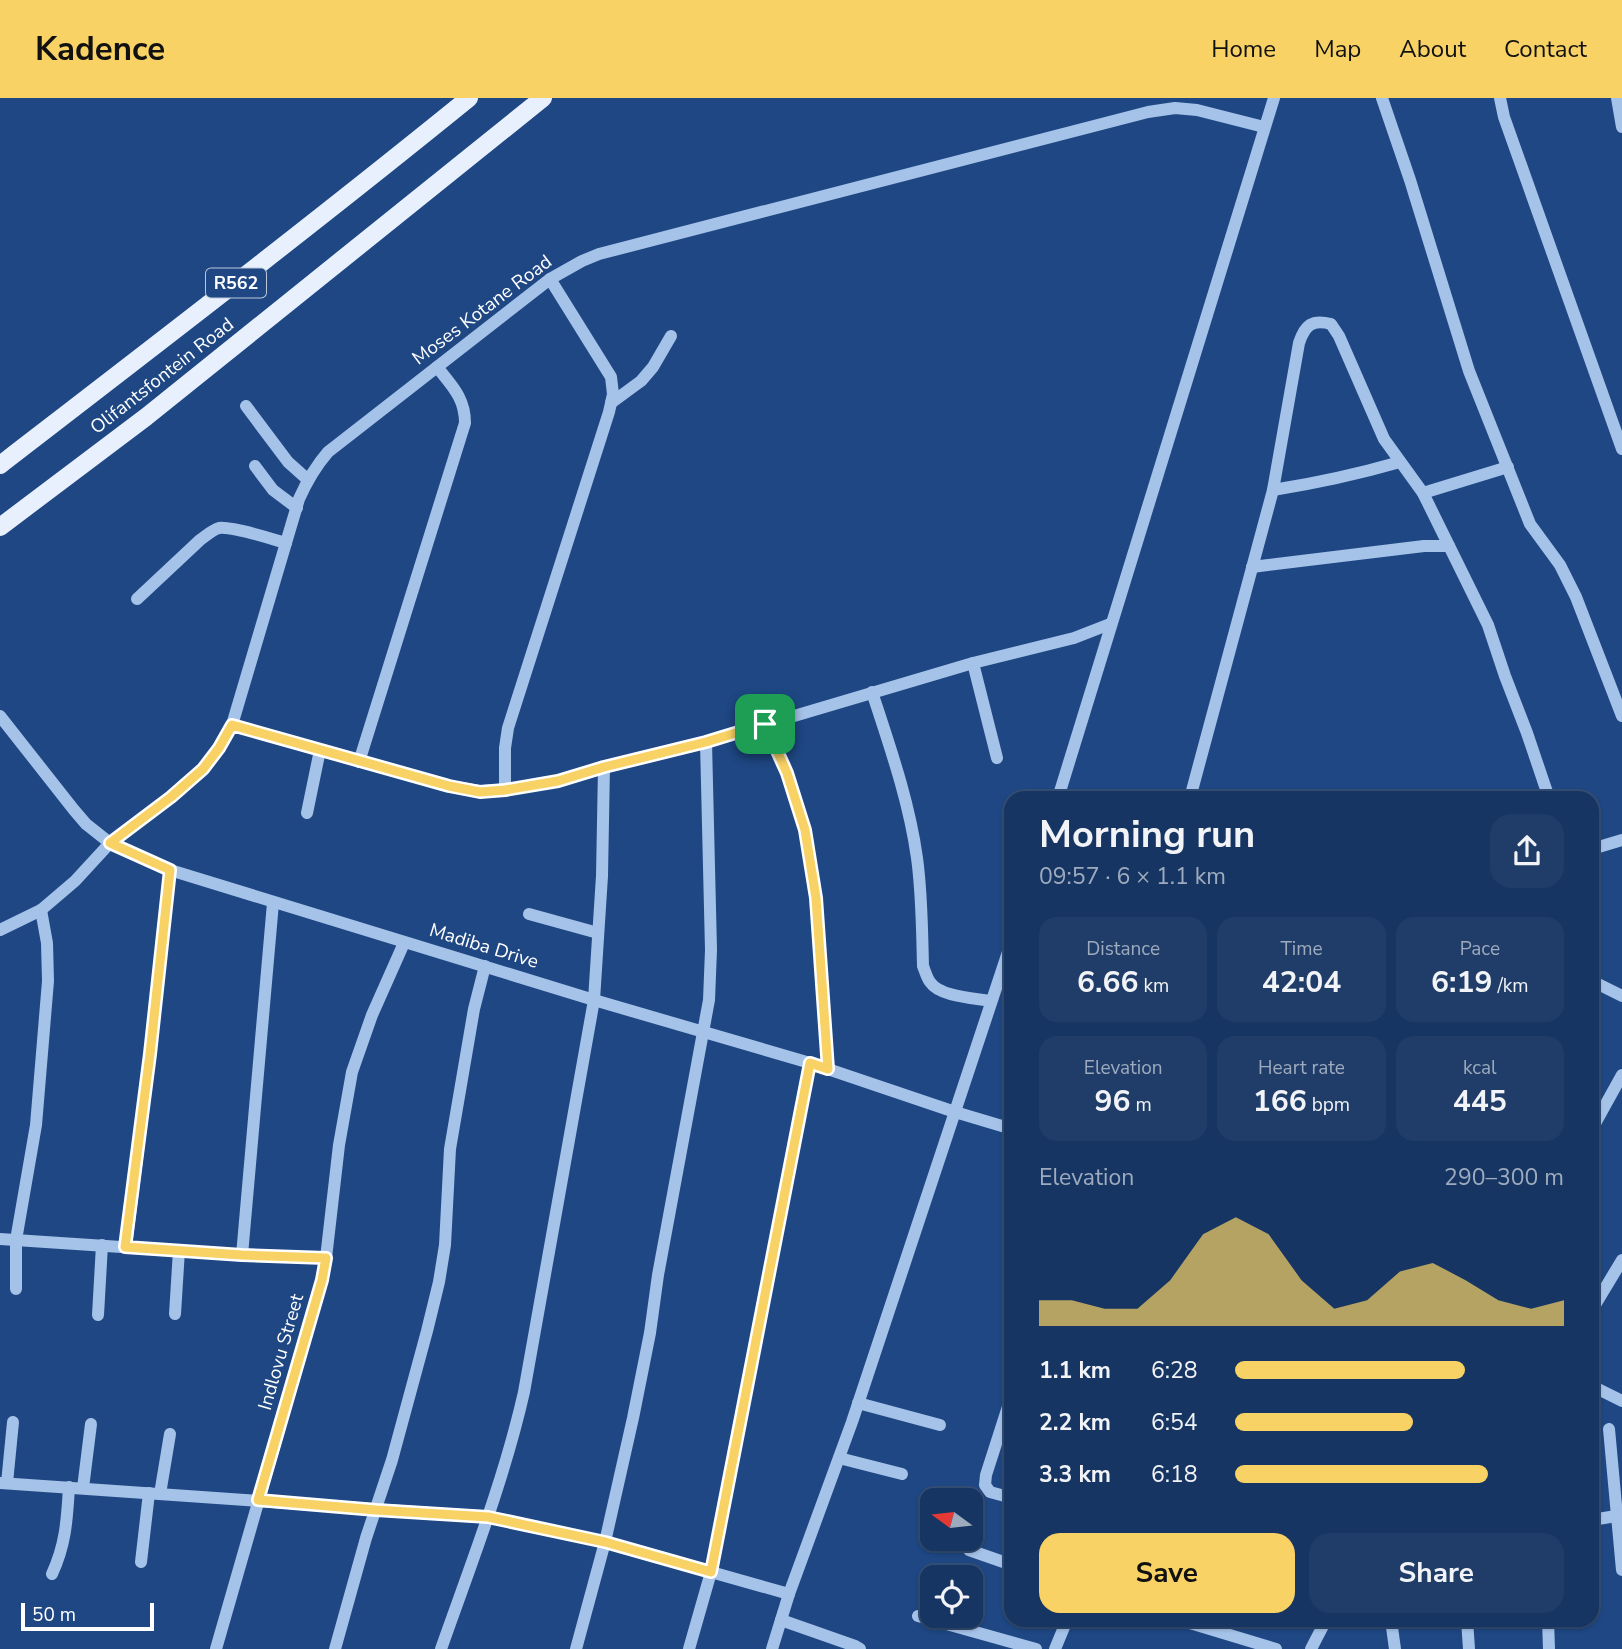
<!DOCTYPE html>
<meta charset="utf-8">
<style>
:root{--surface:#163562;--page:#1f3d68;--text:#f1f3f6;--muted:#9eabbe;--line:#355077;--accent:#f8d264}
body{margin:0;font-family:"Nunito Sans",sans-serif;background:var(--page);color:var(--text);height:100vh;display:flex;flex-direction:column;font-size:26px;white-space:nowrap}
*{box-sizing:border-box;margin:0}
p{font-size:23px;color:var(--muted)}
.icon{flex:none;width:38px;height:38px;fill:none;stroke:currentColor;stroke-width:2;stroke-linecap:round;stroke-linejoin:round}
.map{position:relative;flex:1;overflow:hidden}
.details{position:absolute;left:1004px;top:693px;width:595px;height:836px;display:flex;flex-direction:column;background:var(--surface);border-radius:21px;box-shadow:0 2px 5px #0004,0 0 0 2px var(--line)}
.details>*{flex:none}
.needle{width:46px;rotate:285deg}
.controls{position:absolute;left:920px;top:1390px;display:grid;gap:14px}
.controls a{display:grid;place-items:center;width:63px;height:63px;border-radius:14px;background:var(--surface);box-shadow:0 2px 5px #0004,0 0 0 2px var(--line);font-size:35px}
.scale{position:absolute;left:21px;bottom:18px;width:133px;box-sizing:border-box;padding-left:7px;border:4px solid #fff;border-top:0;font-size:19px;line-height:24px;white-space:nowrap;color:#fff;-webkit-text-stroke:5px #1e4783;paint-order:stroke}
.pin{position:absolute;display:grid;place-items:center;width:60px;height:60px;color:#fff;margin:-30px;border-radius:14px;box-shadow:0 4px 10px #0006}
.round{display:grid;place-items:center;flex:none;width:74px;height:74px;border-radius:21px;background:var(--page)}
.head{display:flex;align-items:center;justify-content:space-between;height:119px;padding:0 35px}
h1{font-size:38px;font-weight:700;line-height:52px}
.figures{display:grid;grid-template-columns:repeat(3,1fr);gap:10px;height:119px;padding:7px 35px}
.figures div{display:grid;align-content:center;border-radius:18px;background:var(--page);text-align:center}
.figures b{font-size:30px;font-weight:700}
.figures small{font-size:19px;font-weight:400}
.figures p{font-size:19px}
.chart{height:196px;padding:14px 35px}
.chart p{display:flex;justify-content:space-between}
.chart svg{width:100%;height:126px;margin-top:7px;fill:var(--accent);opacity:.7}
.action{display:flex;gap:14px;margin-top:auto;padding:14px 35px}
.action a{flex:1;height:80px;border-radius:21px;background:var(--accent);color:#111;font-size:28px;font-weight:700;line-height:80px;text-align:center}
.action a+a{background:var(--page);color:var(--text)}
ul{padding:0 35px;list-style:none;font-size:23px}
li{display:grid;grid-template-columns:112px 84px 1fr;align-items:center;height:52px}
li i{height:18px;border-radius:9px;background:var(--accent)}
header{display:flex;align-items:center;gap:42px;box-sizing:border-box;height:98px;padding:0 35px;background:var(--accent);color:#111}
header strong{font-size:33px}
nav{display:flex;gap:38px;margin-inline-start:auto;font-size:24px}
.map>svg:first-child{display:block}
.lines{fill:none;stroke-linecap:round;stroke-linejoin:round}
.minor{stroke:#a5c2e9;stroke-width:12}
.major{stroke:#e8f0fe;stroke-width:18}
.route-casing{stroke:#fff;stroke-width:14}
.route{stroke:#f8d264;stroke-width:9}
.labels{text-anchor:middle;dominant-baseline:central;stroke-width:5;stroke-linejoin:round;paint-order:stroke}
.shield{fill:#1e4783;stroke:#bcc8da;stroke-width:2}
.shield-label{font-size:18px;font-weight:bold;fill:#fff}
.street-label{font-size:19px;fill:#fff;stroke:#1e4783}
</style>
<header>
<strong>Kadence</strong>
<nav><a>Home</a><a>Map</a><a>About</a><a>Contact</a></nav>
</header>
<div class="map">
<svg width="1622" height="1551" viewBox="0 0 1622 1551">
<rect width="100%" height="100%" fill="#1e4783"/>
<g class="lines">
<g class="minor">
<path d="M1382,0l28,82 59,191 61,153 30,41 16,32 46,119"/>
<path d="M1500,0l4,19 118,332"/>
<path d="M1617,0l5,29"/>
<path d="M611,305l30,-22 12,-14 18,-31"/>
<path d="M246,308l42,56 19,17"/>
<path d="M255,368l18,24 24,18"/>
<path d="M1273,392c44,-7 85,-16 127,-28"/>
<path d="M1423,395l85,-26"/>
<path d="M1252,469l172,-21h25"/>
<path d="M137,501l63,-59c6,-4 12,-10 19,-12 13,-2 53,11 67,15"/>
<path d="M973,565l24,95"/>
<path d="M872,594c18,55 37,109 45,166 5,36 5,72 6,108 2,5 4,12 7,16 10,15 44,16 61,19"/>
<path d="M0,618l74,94 12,14 24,19 60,27 424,130 216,63 145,49 57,17"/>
<path d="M765,626l22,49 18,57 11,68 12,171"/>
<path d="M232,627l217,61 31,5 25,-1 53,-9 46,-14 102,-25 267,-79 101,-25 36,-14"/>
<path d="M359,664l106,-339c0,-25 -13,-37 -28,-56"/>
<path d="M505,692v-42l3,-20 101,-316 4,-18 -2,-17 -61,-98"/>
<path d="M1058,700l216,-700"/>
<path d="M1190,700l83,-308 26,-147c6,-18 13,-24 32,-19l8,12 45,103 39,54 65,132 17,51 22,57 22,65"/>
<path d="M307,715l13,-63"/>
<path d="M1592,751l30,-9"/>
<path d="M529,816l69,19"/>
<path d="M0,832l41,-20 34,-29 35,-38 61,-46 32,-28 16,-21 13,-23 67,-226c8,-18 16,-32 29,-47l222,-173 32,-18 17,-7 549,-142 27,-4 22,2 67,17"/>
<path d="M1592,883l30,15"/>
<path d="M1592,1031l30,-54"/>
<path d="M0,1141l242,16 84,3"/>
<path d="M126,1149l24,-193 20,-184"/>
<path d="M242,1157l31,-352"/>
<path d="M16,1191v-49l20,-115 12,-144 -1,-38 -6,-33"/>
<path d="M1592,1212l30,-50"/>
<path d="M175,1216l4,-64"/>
<path d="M98,1217l4,-70"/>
<path d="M1592,1288l30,15"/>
<path d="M1012,1296l-26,81 -1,10 5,7 22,6"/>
<path d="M858,1305l82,22"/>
<path d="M1609,1331l13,141"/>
<path d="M839,1360l63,16"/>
<path d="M0,1385l488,34 117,25 184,52"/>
<path d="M7,1385l6,-61"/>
<path d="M83,1390l8,-64"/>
<path d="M160,1396l10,-60"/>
<path d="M1592,1422l24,-4"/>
<path d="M969,1452l43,15"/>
<path d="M141,1464l8,-69"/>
<path d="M52,1476c14,-30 15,-55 17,-87"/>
<path d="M918,1518l118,33"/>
<path d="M781,1522l74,26 5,3"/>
<path d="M1180,1522l96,29"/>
<path d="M1391,1522l4,29"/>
<path d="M1467,1522l2,29"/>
<path d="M1548,1522l1,29"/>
<path d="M216,1551l106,-369 4,-22 13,-113 13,-73 20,-57 32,-72"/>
<path d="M335,1551l31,-111 26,-78 35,-129 12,-49 6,-37 5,-96 24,-140 11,-43"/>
<path d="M441,1551c30,-85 63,-169 83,-257l70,-392 8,-124 2,-109"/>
<path d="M576,1551l29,-107 28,-124 17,-85 8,-58 51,-275 2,-50 -5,-208"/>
<path d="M689,1551l22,-77 99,-509"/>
<path d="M772,1551l17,-55 63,-172 160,-482"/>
<path d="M1055,1551l12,-29"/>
<path d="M1311,1551l15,-29"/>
</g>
<g class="major">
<path d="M0,367c157,-121 315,-242 469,-367"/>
<path d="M0,429l146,-110 397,-319"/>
</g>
</g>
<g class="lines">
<g class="route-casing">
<path id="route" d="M765,626l22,49 18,57 11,68 12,171 -18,-6 -99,509 -106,-30 -117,-25 -112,-7 -118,-10 64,-220 4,-22 -84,-3 -117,-8 25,-193 20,-184 -60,-27 61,-46 32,-28 16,-21 13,-23 217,61 31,6 25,-2 53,-9 46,-14 102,-25z"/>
</g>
<use href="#route" class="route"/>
</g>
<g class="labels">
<rect class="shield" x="206" y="170.5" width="60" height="29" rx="5"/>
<g class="shield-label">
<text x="236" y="185">R562</text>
</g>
<g class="street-label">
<text transform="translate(482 212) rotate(-37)">Moses Kotane Road</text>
<text transform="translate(162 278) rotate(-38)">Olifantsfontein Road</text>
<text transform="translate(484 848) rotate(17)">Madiba Drive</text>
<text transform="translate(281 1254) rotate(-74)">Indlovu Street</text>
</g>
</g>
</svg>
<div class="controls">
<a><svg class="needle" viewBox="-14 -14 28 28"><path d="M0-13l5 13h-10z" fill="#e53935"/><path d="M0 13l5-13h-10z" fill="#9eabbe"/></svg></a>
<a><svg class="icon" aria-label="locate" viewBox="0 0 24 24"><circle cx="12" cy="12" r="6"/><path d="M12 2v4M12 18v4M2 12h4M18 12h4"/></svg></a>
</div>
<div class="scale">50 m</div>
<div class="pin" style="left:765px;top:626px;background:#1e9e55"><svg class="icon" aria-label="arrive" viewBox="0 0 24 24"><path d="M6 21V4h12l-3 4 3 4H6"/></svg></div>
<section class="details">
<div class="head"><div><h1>Morning run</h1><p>09:57 · 6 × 1.1 km</p></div><a class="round"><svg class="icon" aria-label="share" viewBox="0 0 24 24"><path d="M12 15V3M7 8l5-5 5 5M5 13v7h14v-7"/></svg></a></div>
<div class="figures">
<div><p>Distance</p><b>6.66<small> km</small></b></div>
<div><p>Time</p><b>42:04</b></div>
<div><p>Pace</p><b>6:19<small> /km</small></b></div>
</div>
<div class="figures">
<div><p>Elevation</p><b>96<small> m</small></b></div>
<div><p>Heart rate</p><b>166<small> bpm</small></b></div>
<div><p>kcal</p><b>445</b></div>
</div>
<div class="chart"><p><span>Elevation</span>290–300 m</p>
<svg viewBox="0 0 160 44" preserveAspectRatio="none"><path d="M0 44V35L10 35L20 38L30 38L40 28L50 12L60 6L70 12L80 28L90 38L100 35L110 25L120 22L130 28L140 35L150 38L160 35V44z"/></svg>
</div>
<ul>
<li><b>1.1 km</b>6:28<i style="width:70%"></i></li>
<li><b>2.2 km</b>6:54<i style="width:54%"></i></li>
<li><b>3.3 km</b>6:18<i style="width:77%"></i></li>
</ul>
<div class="action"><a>Save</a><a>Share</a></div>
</section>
</div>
